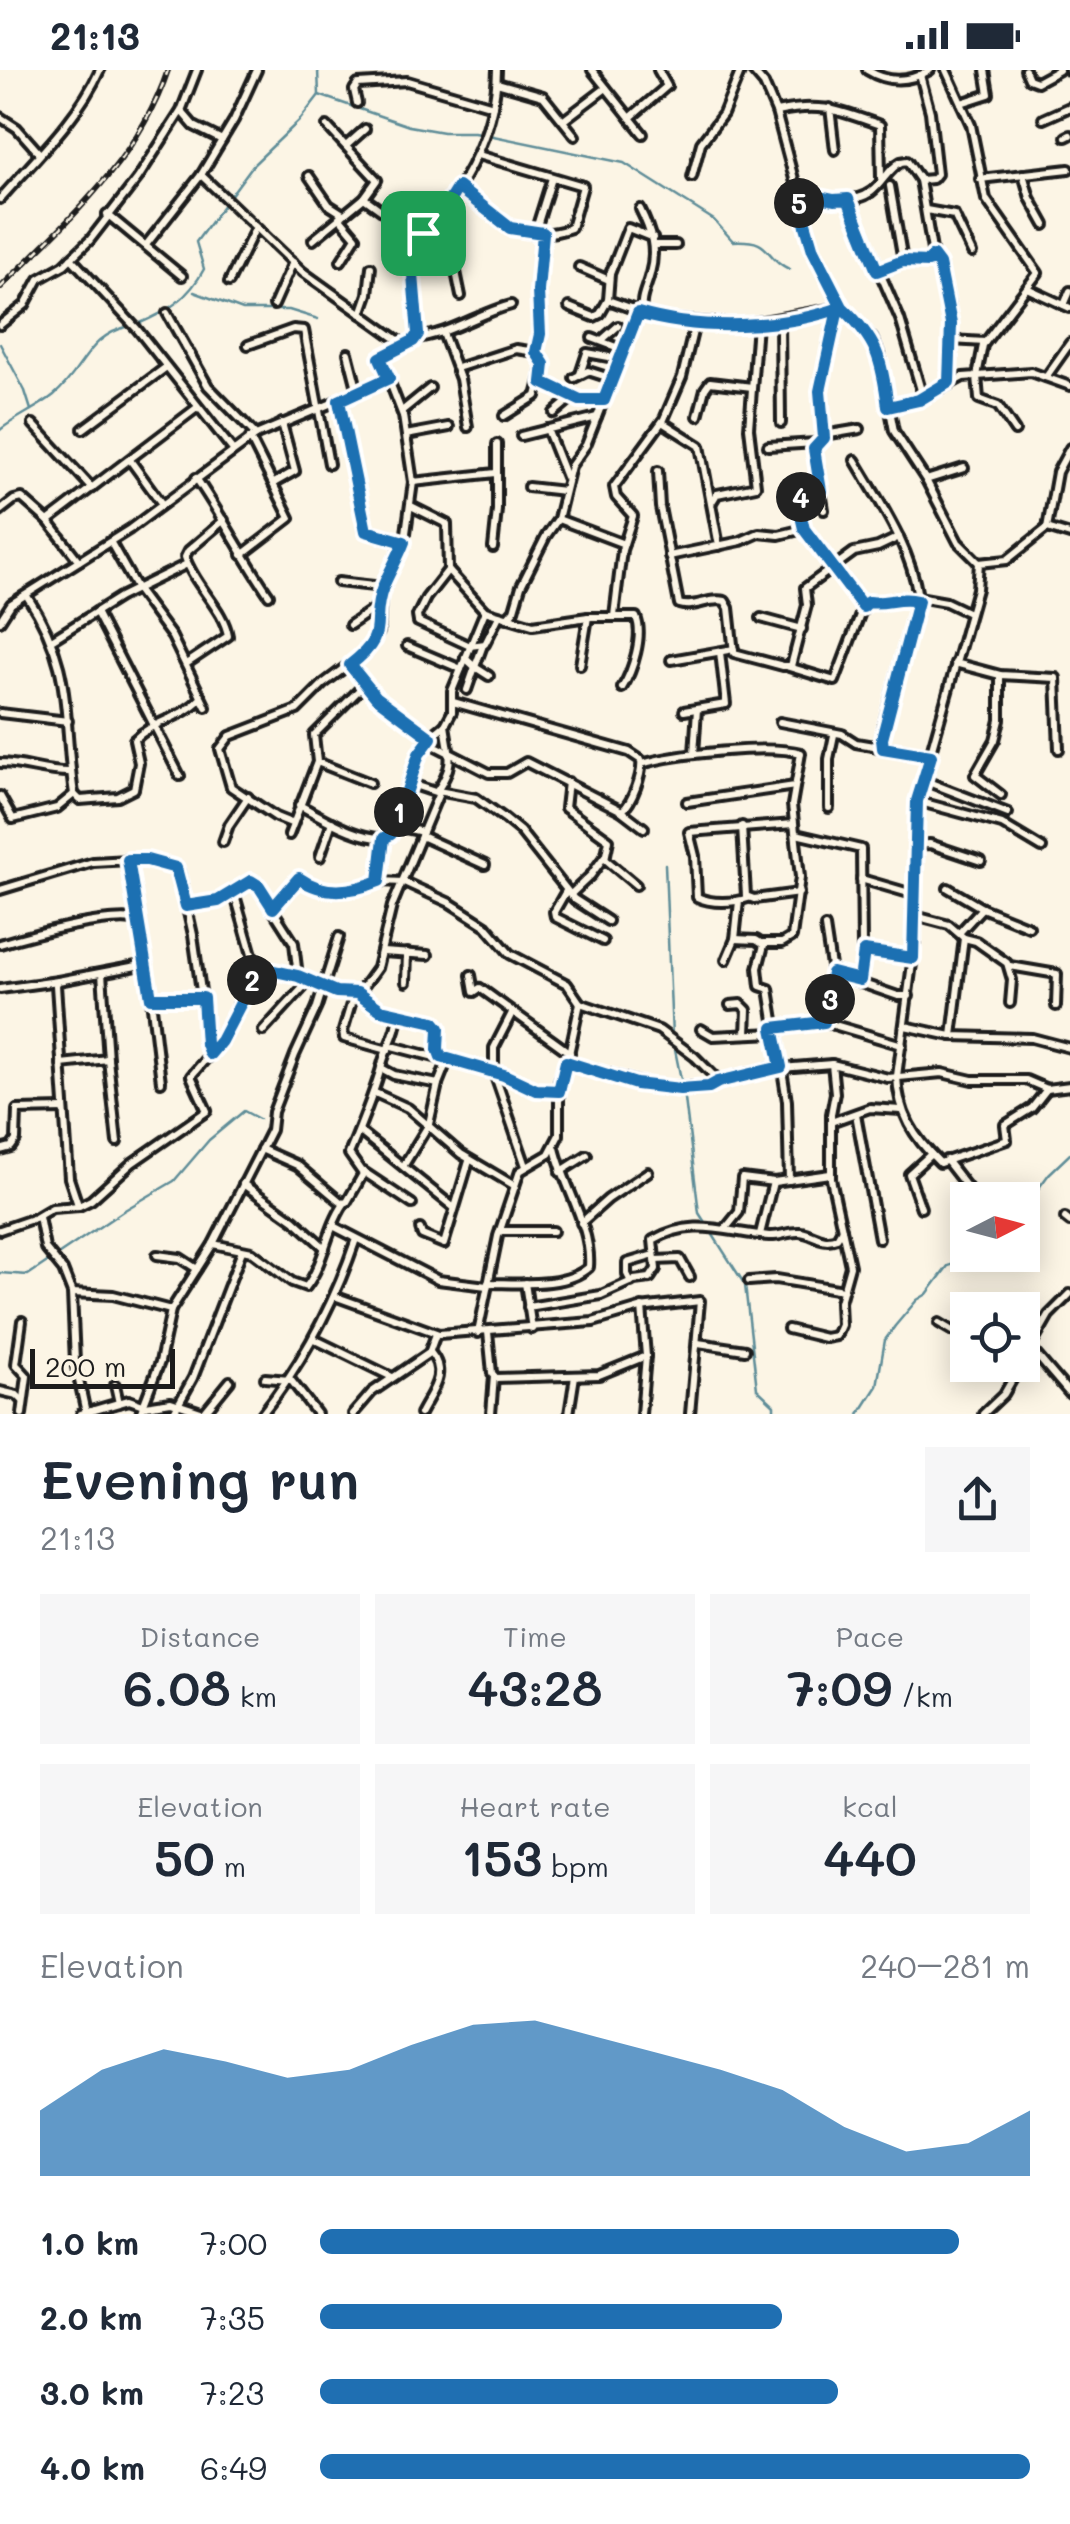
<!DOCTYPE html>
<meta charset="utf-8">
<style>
:root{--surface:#fff;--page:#f6f6f7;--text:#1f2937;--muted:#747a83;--accent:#1f6fb2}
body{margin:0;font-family:Mali,sans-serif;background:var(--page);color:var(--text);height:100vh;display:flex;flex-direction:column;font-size:38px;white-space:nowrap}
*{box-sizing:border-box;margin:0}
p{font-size:32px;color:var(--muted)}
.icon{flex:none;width:55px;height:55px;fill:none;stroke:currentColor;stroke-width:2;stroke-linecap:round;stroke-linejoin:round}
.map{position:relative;height:1344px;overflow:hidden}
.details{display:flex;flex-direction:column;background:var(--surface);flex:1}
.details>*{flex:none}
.needle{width:65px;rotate:84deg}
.controls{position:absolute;left:950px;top:1112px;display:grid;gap:20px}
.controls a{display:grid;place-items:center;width:90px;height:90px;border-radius:0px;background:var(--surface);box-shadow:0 5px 25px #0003;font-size:50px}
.scale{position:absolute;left:30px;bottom:25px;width:145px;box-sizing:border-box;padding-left:10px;border:5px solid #1c1c1c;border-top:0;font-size:28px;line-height:35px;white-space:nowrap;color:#1c1c1c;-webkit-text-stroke:8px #fcf5e5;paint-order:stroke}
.pin{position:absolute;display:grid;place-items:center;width:85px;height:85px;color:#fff;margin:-42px;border-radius:20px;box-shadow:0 5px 15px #0006}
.km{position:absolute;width:50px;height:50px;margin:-25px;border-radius:50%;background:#222;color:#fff;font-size:28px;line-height:50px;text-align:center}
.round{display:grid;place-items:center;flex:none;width:105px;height:105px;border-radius:0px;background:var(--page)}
.headline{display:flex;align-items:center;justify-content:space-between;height:170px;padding:0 40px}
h1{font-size:55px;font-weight:600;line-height:75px}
.figures{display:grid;grid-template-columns:repeat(3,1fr);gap:15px;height:170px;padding:10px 40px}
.figures div{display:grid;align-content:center;border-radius:0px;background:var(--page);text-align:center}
.figures b{font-size:50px;font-weight:600}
.figures small{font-size:28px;font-weight:400}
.figures p{font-size:28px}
.chart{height:280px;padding:20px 40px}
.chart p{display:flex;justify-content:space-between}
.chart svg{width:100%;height:180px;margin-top:10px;fill:var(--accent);opacity:.7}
ul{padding:0 40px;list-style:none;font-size:32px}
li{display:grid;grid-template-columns:160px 120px 1fr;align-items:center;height:75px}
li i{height:25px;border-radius:12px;background:var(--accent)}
.status{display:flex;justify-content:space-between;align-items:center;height:70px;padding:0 50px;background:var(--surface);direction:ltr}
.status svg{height:28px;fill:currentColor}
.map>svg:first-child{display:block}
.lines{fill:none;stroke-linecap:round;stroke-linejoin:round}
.stream{stroke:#5f8d98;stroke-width:2.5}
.minor-casing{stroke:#1c1c1c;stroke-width:14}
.minor{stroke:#fcf5e5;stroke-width:6}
.rail-casing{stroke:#1c1c1c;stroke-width:6}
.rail{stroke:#fcf5e5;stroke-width:2.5;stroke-dasharray:8;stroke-linecap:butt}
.route-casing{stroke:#fff;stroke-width:20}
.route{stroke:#1f6fb2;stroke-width:12}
</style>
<div class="status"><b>21:13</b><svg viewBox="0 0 49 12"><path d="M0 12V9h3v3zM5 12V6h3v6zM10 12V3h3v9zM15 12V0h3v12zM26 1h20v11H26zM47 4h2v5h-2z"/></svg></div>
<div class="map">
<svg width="1070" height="1344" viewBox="0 0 1070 1344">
<rect width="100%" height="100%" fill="#fcf5e5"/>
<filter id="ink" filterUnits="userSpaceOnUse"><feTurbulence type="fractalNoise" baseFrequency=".01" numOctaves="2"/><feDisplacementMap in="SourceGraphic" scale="20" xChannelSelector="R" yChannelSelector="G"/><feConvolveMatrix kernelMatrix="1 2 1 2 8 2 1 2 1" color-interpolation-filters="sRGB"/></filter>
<g filter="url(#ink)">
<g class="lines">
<g class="stream">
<path d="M319,25l90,31 34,6h31l150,31 90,57 19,21c42,-2 28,15 56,28"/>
<path d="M194,222l49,18h46l29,9"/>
<path d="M138,254c29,-12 51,-26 66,-55l-8,-27 57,-77 46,-44 20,-26 -1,-25"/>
<path d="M0,274l25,47 6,19"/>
<path d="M0,360c16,-13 38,-22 54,-35 31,-26 32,-59 76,-69"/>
<path d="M665,794l7,173"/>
<path d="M674,975l11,54 14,114 46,72 12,104 17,16v9"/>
<path d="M1022,1141l27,-37 21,-20"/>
<path d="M0,1203l28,2 95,-64 51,-30 35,-41 35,-29 15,8"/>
<path d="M859,1344l18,-28 8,-46 10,-14 22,-26 10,-6 21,-28 36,-11"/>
</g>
<g class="minor-casing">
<g id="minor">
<path d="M592,0l51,64"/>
<path d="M752,0l12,14 12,28 37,138 29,57 30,31 7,15 15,78 32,49 32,62 21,21 28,-3 40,-32 10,-56 13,-24"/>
<path d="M867,0c21,13 41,13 63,0"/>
<path d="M946,0l25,55 15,74 52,74 -55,72 -6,31 2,23 19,7 17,25"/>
<path d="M1025,0l4,9 8,3 22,-12"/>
<path d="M1069,0l1,2"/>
<path d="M497,13l46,13 32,40"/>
<path d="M357,33l-3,-13 4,-6 49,-3 86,25"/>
<path d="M961,33l28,-9 -4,-24"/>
<path d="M830,38l5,42"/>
<path d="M182,42l12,14 28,14"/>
<path d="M776,42c45,-10 61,-2 104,13l1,53"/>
<path d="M0,47l17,11 23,26"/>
<path d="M630,48l37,-32 -9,-16"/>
<path d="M1043,49l27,-12"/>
<path d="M564,50l42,-32"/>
<path d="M1066,67l4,-2"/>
<path d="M346,76l19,-17"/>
<path d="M1023,104l7,24 15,27"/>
<path d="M201,105l102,97 102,73"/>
<path d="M309,106l20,29 14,9"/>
<path d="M692,107l9,-34 22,-29 18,-44"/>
<path d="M980,109l89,-10"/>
<path d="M920,110l13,-1 4,-5 -7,-62 -10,-37"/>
<path d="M890,116l13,75"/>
<path d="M458,117c35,30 63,59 113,41l12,-42 -105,-31"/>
<path d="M796,122c23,5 54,15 75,0 12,-9 17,-23 30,-30l6,-1 13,19 13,76 6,8 10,41 2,30 -2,47"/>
<path d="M364,128l39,28 19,7"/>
<path d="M0,129c35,-40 78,-80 100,-129"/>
<path d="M848,129l52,120 23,78"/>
<path d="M640,139c11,22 17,40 10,65 -4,16 -10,23 -8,40"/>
<path d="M926,140l28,5 18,38"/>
<path d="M107,144l75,62"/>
<path d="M339,147l17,20 -15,24"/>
<path d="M429,158l25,34 7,34"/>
<path d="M535,162l17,-54"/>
<path d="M653,168l-25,-10 -18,46 -2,26 53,19 80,6 101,-18"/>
<path d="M313,170l51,-42 13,-18 -50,-54"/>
<path d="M146,175l55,-70 33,-55 23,-50"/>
<path d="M655,175h21"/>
<path d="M71,188l66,71 95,120"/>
<path d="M579,197l30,13"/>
<path d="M877,201l26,-10 26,1 4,-6"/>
<path d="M229,212l26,-53"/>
<path d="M1029,219l41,19"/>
<path d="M274,235l19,-43"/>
<path d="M1064,235l6,-14"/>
<path d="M569,237l25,10 6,-3 8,-14"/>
<path d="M167,243l41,73 48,49"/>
<path d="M361,244l7,-20 3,-27"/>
<path d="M780,250l1,103"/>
<path d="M0,255l25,-20 14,-26 25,-14 26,-25 48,-62 43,-67 16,-41"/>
<path d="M443,263l17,46 8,48"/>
<path d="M415,268c36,-4 62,-24 96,-33"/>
<path d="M592,268l32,12"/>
<path d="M602,270l16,-14"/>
<path d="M951,270l34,2"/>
<path d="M248,275l45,-16 11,1 25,134"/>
<path d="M536,282l4,-18 -2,-43 5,-58"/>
<path d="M348,283l10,39"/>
<path d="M457,298l59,-19 20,3 8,14 -8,30 -32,20"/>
<path d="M580,304l7,-21 33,6"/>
<path d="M1046,307l24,-34"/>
<path d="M574,308l14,-7 25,8"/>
<path d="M542,311l38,19 24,1"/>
<path d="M339,331l27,130 37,11"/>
<path d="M888,337l31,-7 44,-23 68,-5 39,14"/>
<path d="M403,340l27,-22"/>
<path d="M554,343l20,-17"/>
<path d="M698,346l7,-27 5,-7 42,5"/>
<path d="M662,352l38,24 19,100"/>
<path d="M33,354l59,64"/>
<path d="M83,359l82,-61"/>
<path d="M547,359l19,48"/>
<path d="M406,365l43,-8"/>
<path d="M824,365l36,-6"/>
<path d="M521,366l76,-19"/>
<path d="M768,376l48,-3"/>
<path d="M130,390l32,44"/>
<path d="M855,390c25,43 56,87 63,137l-35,130v21"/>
<path d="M658,401l2,36 19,97c16,5 30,-7 46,-3l4,7 5,45 49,13h8l16,-61 -2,-17 49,-36 24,-5 21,-10"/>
<path d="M196,408c26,38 47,79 73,117"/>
<path d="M926,410l38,-12"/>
<path d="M413,412l83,-9"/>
<path d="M274,413l21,-12 -13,-48"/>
<path d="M528,417l36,4"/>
<path d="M821,421l-16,1 -7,11 6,26 59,78"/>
<path d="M712,432l5,-8 39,-8 -7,-58 8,-104"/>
<path d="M824,440l-10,-61 10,-12 -5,-46 18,-82"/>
<path d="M0,441l14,-11 8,-2 26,23 31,40"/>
<path d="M558,449l66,25"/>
<path d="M48,451l150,-114"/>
<path d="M1047,458l23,7"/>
<path d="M111,473l27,48 34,46 34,70"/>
<path d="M493,478l4,-38v-66"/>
<path d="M242,485l48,-37 -40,-80"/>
<path d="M669,486l72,-15 18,-8 20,2 25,-6"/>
<path d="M979,493l-2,26 -60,212 -2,140 -18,135c1,37 17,62 43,87l67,-23 -2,-15 27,-17 15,-19"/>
<path d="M448,500l-22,28 -9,18 1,6 52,24 15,-2 14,-28"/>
<path d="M338,512l45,5"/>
<path d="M27,526c48,73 35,119 47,198"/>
<path d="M918,527l28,5 23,11"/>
<path d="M863,537l5,-5c19,3 31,-6 50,-1"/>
<path d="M485,541l48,14 55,-8h48c8,18 -3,54 -14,71"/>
<path d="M96,542l84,164"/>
<path d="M614,546l8,-66 11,-34 -17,-19 -2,-10 50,-68 18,-42 13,-54"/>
<path d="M507,548l7,-8 7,-24 25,-50 12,-17 13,-53 15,-21 52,-132"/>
<path d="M761,548l41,11"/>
<path d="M0,551l11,-17 119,-75 126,-94 133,-56"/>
<path d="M350,555l28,-19"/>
<path d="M53,569l67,-42 67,-33"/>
<path d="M407,576l54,23"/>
<path d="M465,588l10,9 8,-22"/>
<path d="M671,590l63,-11"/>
<path d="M955,593l45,12 56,3 3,71"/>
<path d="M186,594l42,-28c-4,-27 -33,-49 -43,-79l3,-6 36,-31"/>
<path d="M350,595l26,32 54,39"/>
<path d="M580,595l8,-48"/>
<path d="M789,597l46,14 28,-74"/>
<path d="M1000,605v45l-5,20 -20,35 26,20"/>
<path d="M467,620l8,-23 14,9"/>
<path d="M684,641l42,-7 -6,-52"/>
<path d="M0,643l68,8"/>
<path d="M780,652l62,12 14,9 75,13"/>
<path d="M428,672l61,31h18l19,-11 96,49c10,-8 21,-37 19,-51l-12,-8 -176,-50"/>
<path d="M694,684l3,-45"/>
<path d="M317,692l53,21"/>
<path d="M0,693c24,0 46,10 71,9"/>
<path d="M642,694c32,-10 128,-20 159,-11l-9,52 8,72 -8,60 -10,6h-19"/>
<path d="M923,710l85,33"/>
<path d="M568,712l-3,26 44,32 -4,19 31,26"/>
<path d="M408,713l30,10"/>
<path d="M438,721l38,7 28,20 16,13 54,68 34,22"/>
<path d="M74,724l6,6 38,-3 16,-8 5,-26 -5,-23c20,-20 48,-21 67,-42"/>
<path d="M0,726l13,23 44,-11 17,-14"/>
<path d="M917,731l85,23 40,24"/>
<path d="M687,732l108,-16"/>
<path d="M299,735c25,13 60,36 89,33 8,-11 10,-25 14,-38 10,-29 19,-58 43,-75"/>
<path d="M829,738v-49l5,-24"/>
<path d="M623,742l21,16"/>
<path d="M291,753l-15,-6 -45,-30 -11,-38 10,-13 67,-26 26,-26 44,-33 12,-19 2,-39 25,-60 7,-51 -10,-66 -23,-59 33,-16 5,-7 -6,-86c6,-13 18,-20 26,-31 33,-41 58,-93 59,-147"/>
<path d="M395,756l28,6"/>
<path d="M742,756l4,70 8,3 45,-6"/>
<path d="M796,764l65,15 1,99 6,5 45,5"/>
<path d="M289,765l28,-73 -3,-27 50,-50"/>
<path d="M421,766l64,29"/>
<path d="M384,768l-5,43 25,1 46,21 36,23 24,28 57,30 13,19 79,27 36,27 24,24 49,-12 64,-5 56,14 54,-5 30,7h54l21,9 23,-3"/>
<path d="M223,772l6,-17 19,-28"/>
<path d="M915,775l15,-1 51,17"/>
<path d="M320,787l12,-35"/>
<path d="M129,790c16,0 39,1 50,12l14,63 17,119"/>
<path d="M861,809l55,16"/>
<path d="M948,818l34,20 47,19"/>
<path d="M0,820l93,-28 36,-2 22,139 52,-1"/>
<path d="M566,821l-12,21 1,5 48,24"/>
<path d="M234,822l23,80"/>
<path d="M570,825l21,-20 13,-18"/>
<path d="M748,828c-14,5 -37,6 -51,-1l-2,-41 -6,-24 105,-8"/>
<path d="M187,835l31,-4 31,-20 6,1 39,61 4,33"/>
<path d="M273,839l26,-31c25,18 53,14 80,3"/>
<path d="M915,846l34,9 15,13 12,3 31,22 5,17 -2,23"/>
<path d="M960,862l22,-24"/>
<path d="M735,869l21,1 8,5 -6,23 2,18 9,3 18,112 2,79"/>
<path d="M0,874c29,-9 112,-31 139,-23"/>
<path d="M382,882l46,3"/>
<path d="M726,890l9,-21 4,-38"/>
<path d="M1010,896l47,8 -1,32"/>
<path d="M102,903l6,86"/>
<path d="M832,903l66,23h11"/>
<path d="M471,905l3,17 6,-4 90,65"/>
<path d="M860,911l4,-30"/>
<path d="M406,912l1,-29"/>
<path d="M0,919l58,-8"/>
<path d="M151,929l10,83"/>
<path d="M730,935l11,-1 6,6 -1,24"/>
<path d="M512,943l-18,35v25l32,93"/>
<path d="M824,952l8,-49 -7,-46"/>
<path d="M905,956l46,10 81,2 38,10"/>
<path d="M773,958l51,-6 78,23"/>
<path d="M701,959l12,7 61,-3"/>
<path d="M263,961l46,-50"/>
<path d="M952,966l12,-98"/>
<path d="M392,976l112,29 31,15 24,1"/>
<path d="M388,980l-44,-12 -1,-7 8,-27 26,-36 15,-62 47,-113 -2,-2c19,-28 12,-37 8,-66l7,-13v-21l33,-80 -37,-41 -1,-46 -36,-18"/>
<path d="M566,992l88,25h55l9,-6"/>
<path d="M61,994l47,-5 9,83"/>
<path d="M381,998l13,7 44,9 10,-25"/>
<path d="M375,1023l33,15 53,46 54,32"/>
<path d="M856,1044l23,125"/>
<path d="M831,1052l39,-14 31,2"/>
<path d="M359,1061l94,76"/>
<path d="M261,1079l36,16 45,38 5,-1 16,-28 -14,-20c13,-31 25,-60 34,-93 5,-17 13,-25 15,-46"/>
<path d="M0,1080l11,-3 5,-7 1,-30 47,-1"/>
<path d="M946,1090l31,40"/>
<path d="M404,1095l25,-41 9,-40"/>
<path d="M364,1102l48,32"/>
<path d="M560,1102l27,-17"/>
<path d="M243,1114l51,36 31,28"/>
<path d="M78,1135l-9,-27 -13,-193 2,-4 89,-17"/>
<path d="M921,1138l-12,-34 22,-20"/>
<path d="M39,1147l6,31 18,22 9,23 3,69 11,51"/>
<path d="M1065,1148l5,4"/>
<path d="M581,1153l27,-24 40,-27"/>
<path d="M335,1157l103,53 49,6"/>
<path d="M726,1158l13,-16 3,-34 32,4 56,-8"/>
<path d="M420,1159l2,6 22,9 25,-83"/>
<path d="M0,1160l35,-12 17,-10 27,-2 12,-6 41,-37 75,-52 -16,-35 30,-35 19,-40 20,-32 38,7 38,16 21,1 24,17 53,12 5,5 -1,22 3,8"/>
<path d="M500,1161h53"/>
<path d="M760,1164l13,-52"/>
<path d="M213,1174l39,8 40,30 14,5c19,-25 21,-59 38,-83"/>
<path d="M157,1185l23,3 17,11"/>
<path d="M655,1190l25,-1 10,18"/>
<path d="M749,1211l27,-2 67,11"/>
<path d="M631,1212l-4,-8v-11l27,-8"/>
<path d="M488,1213c30,0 78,5 101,-16 3,-40 -25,-80 -34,-119"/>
<path d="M525,1213l7,46"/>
<path d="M72,1223l41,2 58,15"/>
<path d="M337,1227l102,37 154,-12 47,-14 60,-7 -10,113"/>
<path d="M528,1237l73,-12 33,-15 16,-2 6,-9 -3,-29c41,-24 74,-7 116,-4 11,1 20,-5 31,-4 15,2 21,12 37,6l5,-9"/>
<path d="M22,1251l-6,43 11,12 -5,38"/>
<path d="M939,1253l29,17"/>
<path d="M788,1259l37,9 11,-2 5,-11 -1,-23 10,-36 -19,-87v-65l4,-21 -3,-29"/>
<path d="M488,1262l4,41 4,5 103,-3 47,-19"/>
<path d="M478,1263l20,-97 22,-65 29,-17 10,-19v-54l10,-27 11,-51"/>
<path d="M1022,1268l48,56"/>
<path d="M314,1269l78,38"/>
<path d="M698,1273l47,7"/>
<path d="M265,1308l25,2"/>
<path d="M290,1309l27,35"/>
<path d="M115,1315l4,18"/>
<path d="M0,1321l17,4 6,6"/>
<path d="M204,1343l26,-32"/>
<path d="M81,1344l48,-14 17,6 25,-4 36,12"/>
<path d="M140,1344l20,-52 11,-52 42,-66 58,-114 2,-18 22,-57 22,-48 22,-70"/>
<path d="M173,1344l20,-36 49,-127"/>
<path d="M262,1344c43,-54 72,-110 94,-175"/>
<path d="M353,1344l19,-22 57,-39 7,-19"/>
<path d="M420,1344c11,-22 29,-40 10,-62"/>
<path d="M491,1344l3,-38"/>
<path d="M569,1344l6,-38"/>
<path d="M641,1344l5,-58 -4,-49"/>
<path d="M983,1344l21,-20 45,-79 21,-21"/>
</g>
</g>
<use href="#minor" class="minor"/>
<g class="rail-casing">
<path id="rail" d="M0,218c65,-65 138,-127 168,-218"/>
</g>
<use href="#rail" class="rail"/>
</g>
</g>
<g class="lines" filter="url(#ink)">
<g class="route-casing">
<path id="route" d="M423,163l-12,18 7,83 -5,7 -33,17 9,20 -50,23 27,130 38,11c-6,16 -15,30 -21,45 -15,38 9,46 -33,78l26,32 55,41 -12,16 -24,73 -4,7 -7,4 -5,43c-27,11 -55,15 -80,-3l-26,30 -14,-22 -8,-5 -33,20 -32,5 -10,-38 -29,-8h-19l23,138h52l3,46 4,10 11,-13 36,-69 8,-3 33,7 38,16 21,1 24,17 53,12 5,6 -1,21 3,8 63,18 32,15 23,1 7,-29 70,22 44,5 29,-2 9,-5 63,-15 -8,-39 51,-6 8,-49 28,7 4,-29 49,7 4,-157 14,-45 -48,-8 -1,-9 36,-138c-19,-5 -31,4 -50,1l-5,5 -59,-78 -6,-26 7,-11 16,-1 -7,-42 10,-11 -4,-47 18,-82 4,-2c35,33 40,52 46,100l31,-7 30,-18 2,-58 -12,-60 -6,-8 -4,6 -26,-1 -26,10 -29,-72 -14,1 -38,-8 17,58 29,57c-59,22 -143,24 -204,6l-34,87h-24l-38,-18 2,-18 -8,-12 4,-18 -2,-43 5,-58 -33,-5 -52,-41 -18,29 -17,17"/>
</g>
<use href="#route" class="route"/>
</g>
</svg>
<div class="controls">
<a><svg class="needle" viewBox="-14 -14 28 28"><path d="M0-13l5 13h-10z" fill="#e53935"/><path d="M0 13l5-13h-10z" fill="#747a83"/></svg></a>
<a><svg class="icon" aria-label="locate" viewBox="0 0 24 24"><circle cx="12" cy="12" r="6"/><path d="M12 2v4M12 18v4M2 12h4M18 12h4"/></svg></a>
</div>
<div class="scale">200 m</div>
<div class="pin" style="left:423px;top:163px;background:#1e9e55"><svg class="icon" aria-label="arrive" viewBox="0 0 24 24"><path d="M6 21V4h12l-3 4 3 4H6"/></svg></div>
<b class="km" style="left:399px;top:742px">1</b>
<b class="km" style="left:252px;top:910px">2</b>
<b class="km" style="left:830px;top:929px">3</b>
<b class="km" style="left:801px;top:427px">4</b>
<b class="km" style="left:799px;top:133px">5</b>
</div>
<section class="details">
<div class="headline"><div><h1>Evening run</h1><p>21:13</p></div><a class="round"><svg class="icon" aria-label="share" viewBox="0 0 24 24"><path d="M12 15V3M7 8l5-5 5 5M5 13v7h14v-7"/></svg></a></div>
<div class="figures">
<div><p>Distance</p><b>6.08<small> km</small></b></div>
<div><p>Time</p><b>43:28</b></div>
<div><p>Pace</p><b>7:09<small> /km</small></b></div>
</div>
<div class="figures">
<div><p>Elevation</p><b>50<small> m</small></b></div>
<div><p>Heart rate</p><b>153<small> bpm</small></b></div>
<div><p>kcal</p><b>440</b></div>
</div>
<div class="chart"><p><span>Elevation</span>240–281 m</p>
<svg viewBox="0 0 160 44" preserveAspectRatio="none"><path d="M0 44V28L10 18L20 13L30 16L40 20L50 18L60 12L70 7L80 6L90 10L100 14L110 18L120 23L130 32L140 38L150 36L160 28V44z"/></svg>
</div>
<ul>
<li><b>1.0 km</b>7:00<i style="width:90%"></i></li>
<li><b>2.0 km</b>7:35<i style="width:65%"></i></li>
<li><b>3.0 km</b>7:23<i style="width:73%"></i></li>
<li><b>4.0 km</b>6:49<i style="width:100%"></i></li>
</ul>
</section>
